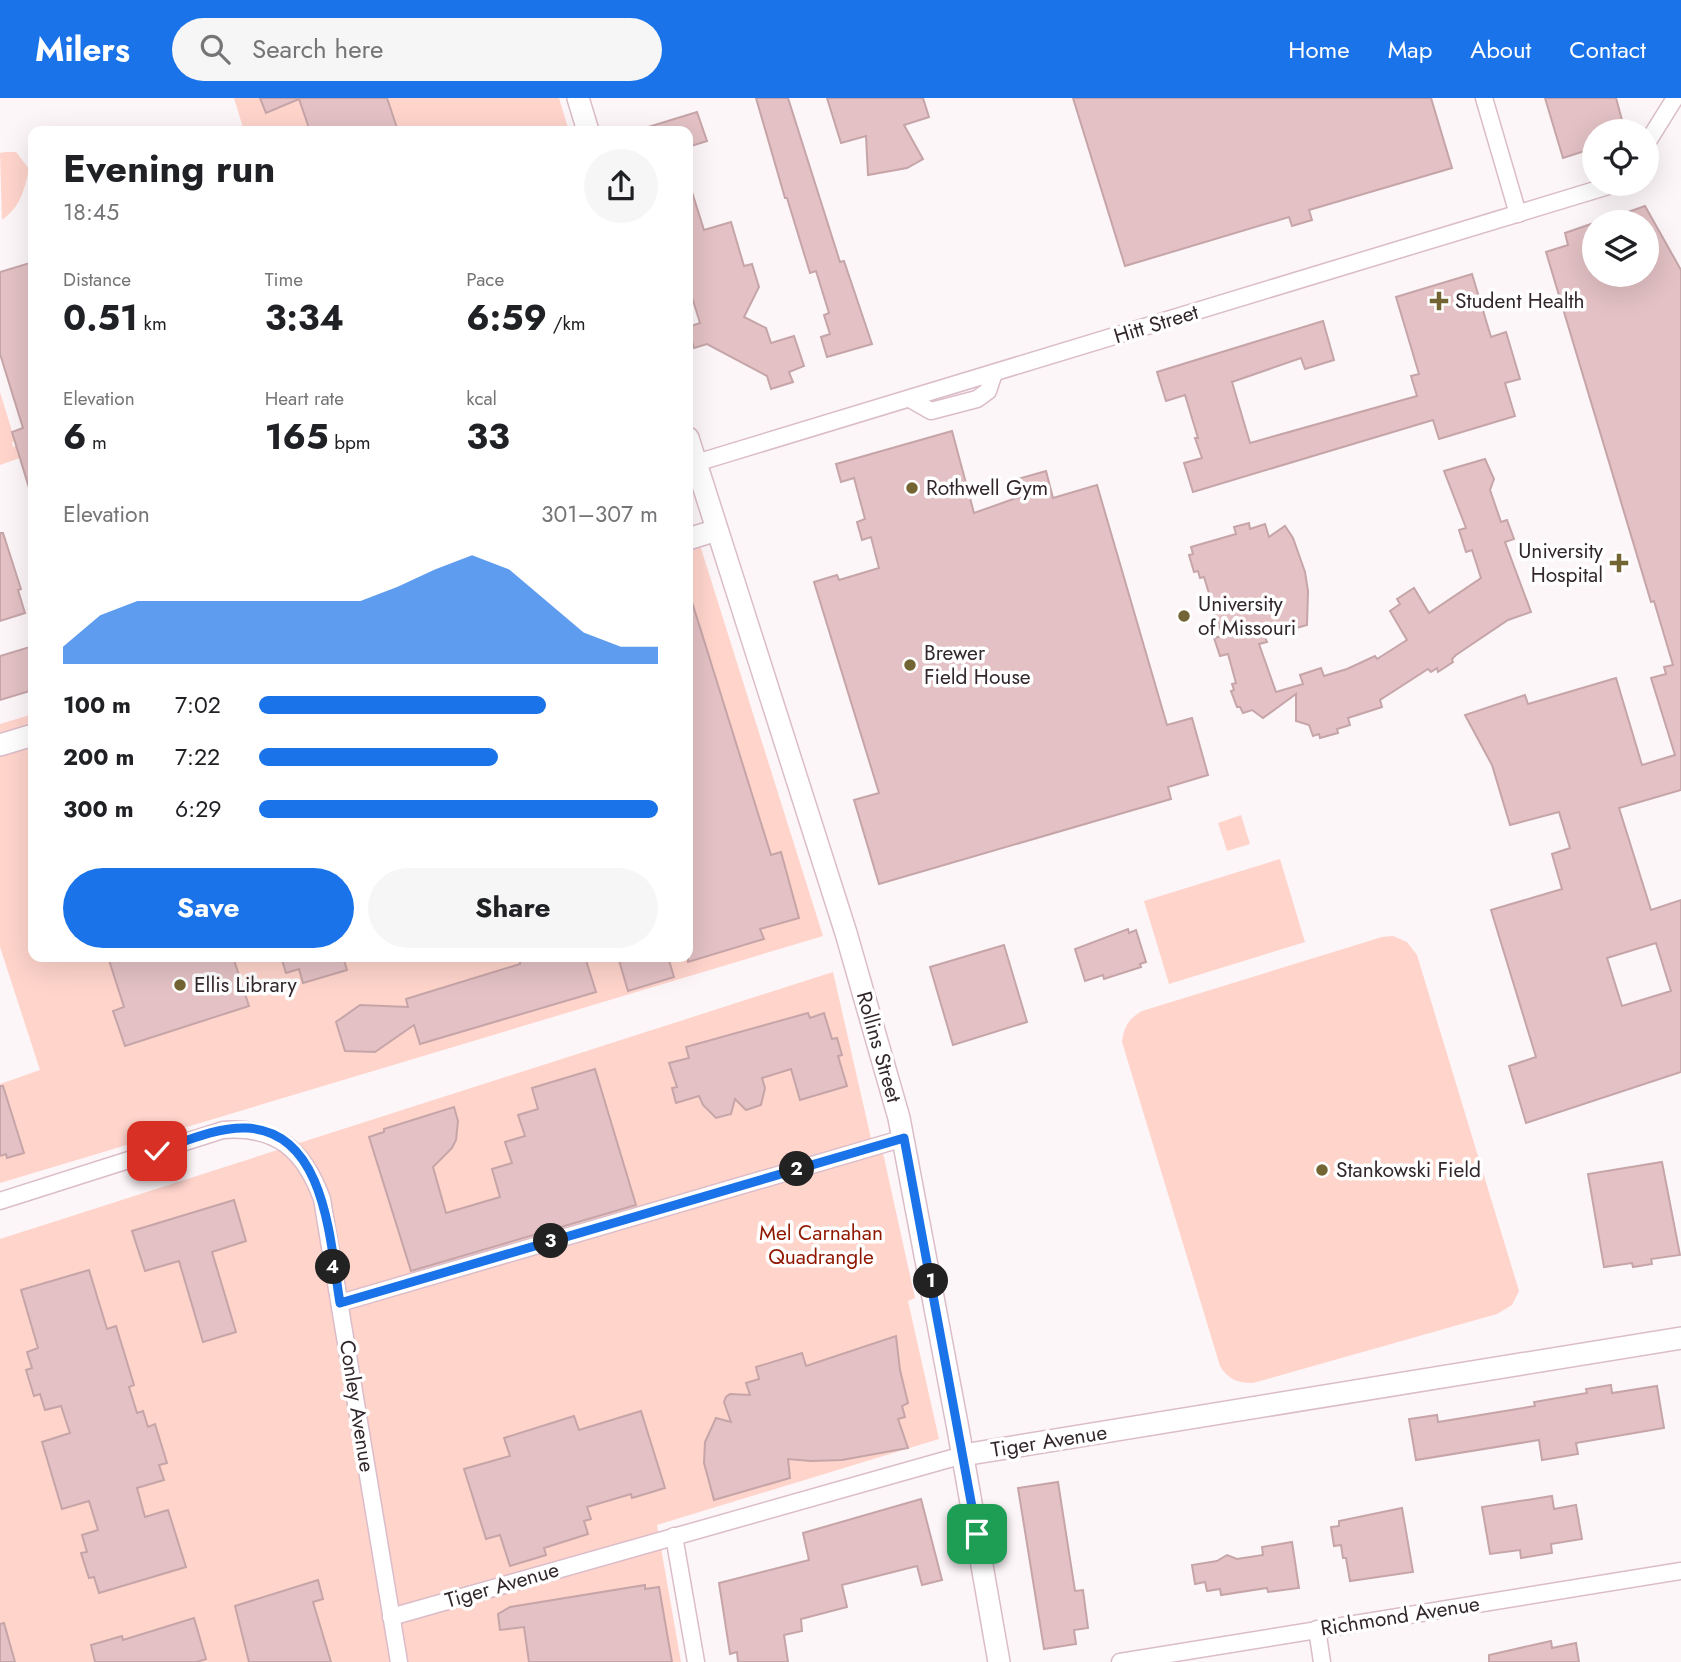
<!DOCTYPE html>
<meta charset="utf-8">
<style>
:root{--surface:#fff;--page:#f6f6f6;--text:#202124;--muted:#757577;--accent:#1a73e8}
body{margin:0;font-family:Jost,sans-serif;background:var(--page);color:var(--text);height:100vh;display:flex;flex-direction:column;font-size:26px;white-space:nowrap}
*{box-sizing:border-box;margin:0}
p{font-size:23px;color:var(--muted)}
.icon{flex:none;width:38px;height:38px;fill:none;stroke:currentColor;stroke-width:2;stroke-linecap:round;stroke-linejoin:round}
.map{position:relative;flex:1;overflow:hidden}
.drawer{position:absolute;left:28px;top:28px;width:665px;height:836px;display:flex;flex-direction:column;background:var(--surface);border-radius:14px;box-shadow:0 7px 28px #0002}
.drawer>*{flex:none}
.controls{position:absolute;left:1582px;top:21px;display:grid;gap:14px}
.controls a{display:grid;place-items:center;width:77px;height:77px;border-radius:50%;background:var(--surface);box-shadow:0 7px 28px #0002;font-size:35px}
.pin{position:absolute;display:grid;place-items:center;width:60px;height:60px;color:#fff;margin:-30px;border-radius:14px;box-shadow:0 4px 10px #0006}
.km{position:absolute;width:35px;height:35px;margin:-18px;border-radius:50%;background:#222;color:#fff;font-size:19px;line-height:35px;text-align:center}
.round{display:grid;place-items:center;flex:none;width:74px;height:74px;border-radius:37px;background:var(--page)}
.overview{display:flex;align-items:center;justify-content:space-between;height:119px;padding:0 35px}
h1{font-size:38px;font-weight:700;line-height:52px}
.figures{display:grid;grid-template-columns:repeat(3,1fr);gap:10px;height:119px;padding:7px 35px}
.figures div{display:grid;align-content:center}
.figures b{font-size:35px;font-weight:700}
.figures small{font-size:19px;font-weight:400}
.figures p{font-size:19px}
.chart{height:196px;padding:14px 35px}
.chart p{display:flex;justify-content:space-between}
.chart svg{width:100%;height:126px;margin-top:7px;fill:var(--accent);opacity:.7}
.primary-button{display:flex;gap:14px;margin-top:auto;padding:14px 35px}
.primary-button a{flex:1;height:80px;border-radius:42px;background:var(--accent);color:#fff;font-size:28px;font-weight:700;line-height:80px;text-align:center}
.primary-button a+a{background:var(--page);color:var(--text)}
ul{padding:0 35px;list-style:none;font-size:23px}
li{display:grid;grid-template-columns:112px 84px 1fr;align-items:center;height:52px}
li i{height:18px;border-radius:9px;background:var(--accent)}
header{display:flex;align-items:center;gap:42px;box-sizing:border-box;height:98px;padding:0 35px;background:var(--accent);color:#fff}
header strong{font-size:33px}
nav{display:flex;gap:38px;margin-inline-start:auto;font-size:24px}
.search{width:490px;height:63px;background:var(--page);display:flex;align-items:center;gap:18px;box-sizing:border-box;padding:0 24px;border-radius:38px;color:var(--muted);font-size:26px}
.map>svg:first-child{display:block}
.green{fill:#fed4cb}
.building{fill:#e3c1c4;stroke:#c6a5a8;stroke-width:2;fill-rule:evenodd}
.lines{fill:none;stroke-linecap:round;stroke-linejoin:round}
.street-casing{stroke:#dbbcc9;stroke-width:19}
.secondary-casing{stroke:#dbbcc9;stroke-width:24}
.street{stroke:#fff;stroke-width:16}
.secondary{stroke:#fff;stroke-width:21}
.route-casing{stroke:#fff;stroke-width:14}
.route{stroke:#1a73e8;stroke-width:9}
.poi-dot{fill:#736533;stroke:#fff;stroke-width:2.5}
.labels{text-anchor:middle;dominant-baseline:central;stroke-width:7;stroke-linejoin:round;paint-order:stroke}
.poi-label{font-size:21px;fill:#32272c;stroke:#fff;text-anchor:start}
.street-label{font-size:21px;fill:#32272c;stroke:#fff}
.park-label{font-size:21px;fill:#911701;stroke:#fff}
</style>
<header>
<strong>Milers</strong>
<div class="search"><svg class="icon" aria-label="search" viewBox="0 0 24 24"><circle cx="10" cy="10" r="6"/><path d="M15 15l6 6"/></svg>Search here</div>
<nav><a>Home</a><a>Map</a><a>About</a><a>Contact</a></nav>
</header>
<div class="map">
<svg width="1681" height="1564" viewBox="0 0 1681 1564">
<rect width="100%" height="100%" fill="#fdf6f9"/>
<g class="green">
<path d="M234,0h325l10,33h-325z"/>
<path d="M5,54h11l13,17c-5,22 -8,37 -27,51l-2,-67z"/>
<path d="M0,294l15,49 -3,1 1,5 3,-1 4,12 -20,7z"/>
<path d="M688,409l135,429 -823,247v-99l40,-14 -40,-123v-223l33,-10v243h655z"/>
<path d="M1241,717l9,29 -23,7 -9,-28z"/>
<path d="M1280,761l25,83 -136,42 -25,-83z"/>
<path d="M1393,838l14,6 10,13 102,336 -7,14 -15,9 -244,69c-16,0 -25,-4 -33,-17l-98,-324c2,-15 6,-23 20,-31l240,-74z"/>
<path d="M833,874l40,175 8,-2 4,17 30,136 -7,3 31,138 -282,86 24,137h-681v-423z"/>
</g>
<g class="building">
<path d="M260,0h127l11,33h-88l-11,-32 -33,14z"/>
<path d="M756,0h32l52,164 4,-1 28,83 -45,13 -6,-20 9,-3 -6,-19 5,-2 -13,-42 -6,2 -23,-75h-2z"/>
<path d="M827,0h96l6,19 -25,8 19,34 -16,9 -39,7 -2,-39 -25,7z"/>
<path d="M1073,0h358l21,70 -143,42 3,10 -20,6 -3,-9 -164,49z"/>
<path d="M1545,0h71l9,33h-31v17l-31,10z"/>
<path d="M697,14l10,29 -19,6v-16h-43v-3z"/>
<path d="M688,91h3l13,41 27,-8 13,44 8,-2 7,23 -15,30 22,11 5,15 23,-7 10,30 -15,6 4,10 -22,7 -4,-13 -60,-32 -13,4 -6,-21 12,-4 -12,-39z"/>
<path d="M1645,108l36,64v520l-62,18 32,102 30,-10v172l-155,51 -17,-57 27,-9 -45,-147 71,-21 -10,-35 18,-6 -11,-36 -49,13 -18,-60 -27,-50 60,-20 3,9 88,-26 26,87 33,-10 -24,-77 15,-4 -2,-7 9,-2 -19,-64 -3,1 -105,-350 22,-7 -3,-12 29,-10v52h53v-53h-41l-1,-2zM1656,845l15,48 -49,15 -15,-48z"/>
<path d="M33,164v228l-3,1 -18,-59 11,-4 -23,-74v-82z"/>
<path d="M1472,176l19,63 15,-5 14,47 -15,4 10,33 -76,23 -6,-19 -240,72 -9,-29 18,-5 -7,-20h3l-13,-43 -19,6 -9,-29 166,-51 11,39 -29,9 -4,-11 -69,24 18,61 167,-47 -6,-20 8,-2 -23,-77z"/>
<path d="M952,333l22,82 45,-16 -5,-17 32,-9 7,27 44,-13 70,240 25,-7 16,57 -40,12 3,12 -292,85 -25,-84 25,-7 -65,-211 23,-7 2,5 40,-12 -8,-31 -9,3 -5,-18 8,-3 -11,-41 -13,4 -5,-18z"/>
<path d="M1485,361l9,20 -4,11 11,32 6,-2 7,19 -9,3 26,70 -23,8 -52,35 -4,4 1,3 -15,10 -1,-4 -6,4 -3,-3 -48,31 2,7 -34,11 2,7 -13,4 1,4 -18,5 -1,-4 -6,2 -4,-11 -13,-4v-27l-33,24 -11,-8 -9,3 -3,-6h-3l-6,-16 3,-1 -2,-6 4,-1 -8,-29 -8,2 -6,-18 8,-2 -18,-59 -4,1 -2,-7 -4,1 -5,-17 4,-1 -2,-7 45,-13 -2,-7 15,-4 1,6 15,-5 4,13 16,-11 8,12 12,34 3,19 -1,34 -42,12 2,5 -8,2 17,48 27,-8 -3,-9 21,-7 3,8 23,-7 28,-13 2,3 30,-19 -17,-29 10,-7 -3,-5 17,-11 15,25 52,-35 -9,-28 -6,2 -7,-22 7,-2 -22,-57z"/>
<path d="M0,435h3l18,56 -3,1 7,23 -25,8z"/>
<path d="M692,504l79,253 10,-3 18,66 -39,11 4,10 -76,23v-359z"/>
<path d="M33,548v44l-33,10v-44z"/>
<path d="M1128,831l1,4 7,-3 10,32 -6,2 1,3 -37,12 -1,-4 -18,6 -10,-32z"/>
<path d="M1004,847l23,77 -74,23 -23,-78z"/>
<path d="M108,859h125l16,49 -124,40 -12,-35 11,-4z"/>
<path d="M281,859h62l4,13 -44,13 -4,-14 -13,4z"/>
<path d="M533,859h52l11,35 -176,52 -6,-19 -39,27 -30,-1 -9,-29 24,-17 48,2 -2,-8 114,-35v-3z"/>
<path d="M618,859h50l6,20 -46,14z"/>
<path d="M808,915l2,5 14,-5 8,26 5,-1 5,17 -4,1 9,30 -47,14 -9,-31 -29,9 3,10 -4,17 -15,5 -11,-11 -4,15 -15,4 -13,-13 -4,-9 -23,7 -4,-15 5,-1 -8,-24 20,-5 -3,-11z"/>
<path d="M595,971l41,136 -225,66 -42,-134 15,-5v-3l70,-22 4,14 -2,19 -4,8 -19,19 13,46 54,-16 -8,-28 20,-6 -7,-21 20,-6 -7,-21 20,-6 -6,-21z"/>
<path d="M0,988h3l21,67 -17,5 -1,-4 -6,2z"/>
<path d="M1662,1064l18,93 -29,4 1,5 -19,3 -1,-4 -28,4 -16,-93z"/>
<path d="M234,1102l12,41 -34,11 24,80 -33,10 -24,-81 -34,10 -13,-40z"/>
<path d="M89,1172l18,59 9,-3 18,59 -5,2 8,26 6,-2 5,16 7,-3 12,39 -8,2 5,15 -27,8 8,29 23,-7 18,57 -87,26 -5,-16 -5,1 -8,-25 6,-1 -5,-17 16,-5 -9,-29 -27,8 -20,-67 28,-9 -9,-27 -16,4 -5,-16 -6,2 -8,-26 6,-2 -5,-16 11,-4 -17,-58z"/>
<path d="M896,1238l4,34 8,33 -6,3 3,11 -7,2 10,29 -66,12 -31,1 -23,-2 2,19 -76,22 -10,-37 1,-21 11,-24 15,4 -7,-20 2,-5 4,-3 20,1 -4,-12 13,-4 -3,-12 46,-14 4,13z"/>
<path d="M1611,1287l1,8 45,-7 7,42 -88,15 2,11 -36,6 -3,-20 -123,20 -7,-41 28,-4 1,7 97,-16 -1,-4 53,-9 -1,-4z"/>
<path d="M641,1313l24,77 -33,10 -1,-4 -44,13 4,12 -7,2 4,13 -44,14 2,7 -36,11 -10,-31 -14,4 -22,-70 46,-13 -6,-18 70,-22 5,14z"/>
<path d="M1058,1384l17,109 8,-1 5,38 -14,2 2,14 -32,5 -26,-161z"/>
<path d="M1552,1398l2,13 22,-4 6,34 -31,5 1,9 -31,5 -1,-8 -30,4 -8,-47z"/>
<path d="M921,1401l21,81 -20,5 -5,-19 -75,19 5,22 -46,12 1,12 -18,4 4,27h-50l-1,-10 -7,2 -11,-71 90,-23 -6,-27z"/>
<path d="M1402,1410l11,64 -63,9 -4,-23h-3l-2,-13 -7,1 -3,-19 8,-1v-5z"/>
<path d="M1292,1444l7,46 -31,4 -1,-4 -46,7 -1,-6 -13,2 -2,-9 -10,2 -3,-19 25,-4 10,-6 10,4 26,-4 -1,-8z"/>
<path d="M318,1482l5,19 -10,3 18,60h-82l-14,-56z"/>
<path d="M645,1487v4l14,-2 13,75h-143l-5,-35 -24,3 -2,-16 12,-7z"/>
<path d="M194,1520l12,41 -9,3h-102l-4,-17 31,-9 1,4z"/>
<path d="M4,1525l11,39h-15v-38z"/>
<path d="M1551,1543l1,7 24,-5 3,19h-90v-7z"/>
</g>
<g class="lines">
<g class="street-casing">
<g id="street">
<path d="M1484,0l34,116"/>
<path d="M1647,45l28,-45"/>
<path d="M910,301l21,12 46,-12 11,-8 6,-18"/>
<path d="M696,365l919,-279"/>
<path d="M0,1103l223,-71c54,-4 81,20 99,69l77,463"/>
<path d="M340,1205l564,-165"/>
<path d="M674,1438l22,126"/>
<path d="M391,1519l572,-162"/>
<path d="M1317,1531l5,33"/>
<path d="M1120,1564l561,-91"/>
</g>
</g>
<g class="secondary-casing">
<g id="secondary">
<path d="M578,0l10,33"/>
<path d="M688,340l158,495 53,185 59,311 41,233"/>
<path d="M688,441l29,-9"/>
<path d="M0,647l33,-10"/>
<path d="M963,1357l718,-117"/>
</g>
</g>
<use href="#street" class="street"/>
<use href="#secondary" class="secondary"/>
</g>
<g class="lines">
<g class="route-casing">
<path id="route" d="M157,1053c27,-9 59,-24 89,-23 81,3 84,116 94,175l564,-165 73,396"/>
</g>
<use href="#route" class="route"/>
</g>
<g class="poi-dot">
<path d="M1435.5 192.5h7v7h7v7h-7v7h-7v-7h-7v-7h7z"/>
<circle cx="912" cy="390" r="7"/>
<path d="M1615.5 454.5h7v7h7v7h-7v7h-7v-7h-7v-7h7z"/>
<circle cx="1184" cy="518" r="7"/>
<circle cx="910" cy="567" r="7"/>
<circle cx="180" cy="887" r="7"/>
<circle cx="1322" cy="1072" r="7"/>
</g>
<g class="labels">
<g class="poi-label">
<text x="1455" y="203">Student Health</text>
<text x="926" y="390">Rothwell Gym</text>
<text x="1603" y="453" text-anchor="end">University<tspan x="1603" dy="24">Hospital</tspan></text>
<text x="1198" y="506">University<tspan x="1198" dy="24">of Missouri</tspan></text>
<text x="924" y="555">Brewer<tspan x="924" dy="24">Field House</tspan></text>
<text x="194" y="887">Ellis Library</text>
<text x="1336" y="1072">Stankowski Field</text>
</g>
<g class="street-label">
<text transform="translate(1156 226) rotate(-17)">Hitt Street</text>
<text transform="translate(879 949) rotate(74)">Rollins Street</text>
<text transform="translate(357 1308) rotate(81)">Conley Avenue</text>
<text transform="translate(1049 1343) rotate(-9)">Tiger Avenue</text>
<text transform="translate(502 1487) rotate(-16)">Tiger Avenue</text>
<text transform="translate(1400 1518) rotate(-9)">Richmond Avenue</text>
</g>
<g class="park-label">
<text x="821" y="1135">Mel Carnahan<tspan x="821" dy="24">Quadrangle</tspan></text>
</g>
</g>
</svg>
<div class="controls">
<a><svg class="icon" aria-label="locate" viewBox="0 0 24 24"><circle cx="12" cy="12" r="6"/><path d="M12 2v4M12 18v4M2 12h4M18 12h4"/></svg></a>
<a><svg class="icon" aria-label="layers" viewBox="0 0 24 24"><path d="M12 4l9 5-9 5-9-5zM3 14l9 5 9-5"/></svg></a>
</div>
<div class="pin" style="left:977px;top:1436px;background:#1e9e55"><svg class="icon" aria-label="arrive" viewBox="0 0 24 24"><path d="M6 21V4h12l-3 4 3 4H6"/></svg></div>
<div class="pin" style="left:157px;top:1053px;background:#d93025"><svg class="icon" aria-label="check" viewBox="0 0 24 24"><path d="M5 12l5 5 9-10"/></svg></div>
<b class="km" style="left:931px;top:1183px">1</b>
<b class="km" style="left:797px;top:1071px">2</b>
<b class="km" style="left:551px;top:1143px">3</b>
<b class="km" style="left:333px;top:1169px">4</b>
<section class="drawer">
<div class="overview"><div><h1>Evening run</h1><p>18:45</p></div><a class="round"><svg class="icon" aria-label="share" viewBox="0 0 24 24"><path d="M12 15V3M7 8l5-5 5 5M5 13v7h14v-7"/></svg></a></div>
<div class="figures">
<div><p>Distance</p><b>0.51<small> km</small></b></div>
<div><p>Time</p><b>3:34</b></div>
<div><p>Pace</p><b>6:59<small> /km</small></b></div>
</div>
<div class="figures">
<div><p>Elevation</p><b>6<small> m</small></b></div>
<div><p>Heart rate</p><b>165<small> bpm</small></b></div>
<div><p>kcal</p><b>33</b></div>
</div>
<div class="chart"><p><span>Elevation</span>301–307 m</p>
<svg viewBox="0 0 160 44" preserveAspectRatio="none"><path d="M0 44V38L10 27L20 22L30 22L40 22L50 22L60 22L70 22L80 22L90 17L100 11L110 6L120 11L130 22L140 33L150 38L160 38V44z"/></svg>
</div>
<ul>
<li><b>100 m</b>7:02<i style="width:72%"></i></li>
<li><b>200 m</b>7:22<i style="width:60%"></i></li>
<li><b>300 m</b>6:29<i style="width:100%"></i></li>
</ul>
<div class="primary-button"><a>Save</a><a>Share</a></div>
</section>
</div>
